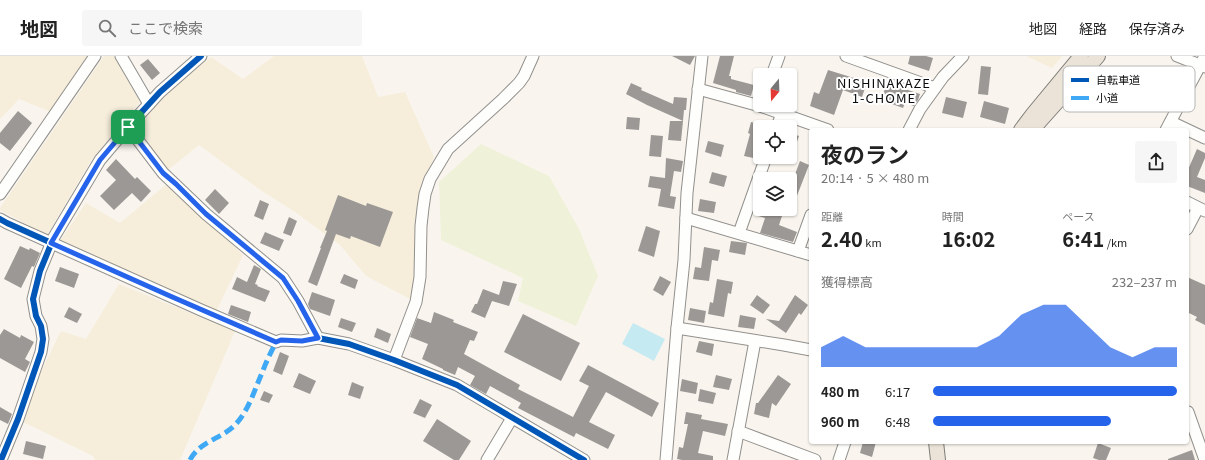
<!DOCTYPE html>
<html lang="ja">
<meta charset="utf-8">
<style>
:root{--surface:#fff;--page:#f6f6f6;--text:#222;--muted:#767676;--line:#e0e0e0;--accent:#2563eb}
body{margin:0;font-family:Georgia,"Noto Sans JP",serif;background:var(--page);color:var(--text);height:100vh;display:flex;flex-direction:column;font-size:15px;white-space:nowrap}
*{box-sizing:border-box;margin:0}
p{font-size:13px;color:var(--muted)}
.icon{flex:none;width:22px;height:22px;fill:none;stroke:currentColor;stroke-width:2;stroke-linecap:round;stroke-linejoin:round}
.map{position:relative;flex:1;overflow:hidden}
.drawer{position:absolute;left:809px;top:72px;width:380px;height:316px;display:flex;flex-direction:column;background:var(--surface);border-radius:4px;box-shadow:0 1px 3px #0004}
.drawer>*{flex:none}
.needle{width:26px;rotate:199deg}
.tools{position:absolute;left:753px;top:12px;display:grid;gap:8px}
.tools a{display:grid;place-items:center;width:44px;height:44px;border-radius:4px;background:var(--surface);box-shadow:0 1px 3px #0004;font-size:20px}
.pin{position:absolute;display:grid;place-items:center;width:34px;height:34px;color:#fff;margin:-17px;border-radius:8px;box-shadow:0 2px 6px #0006}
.round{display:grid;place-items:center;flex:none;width:42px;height:42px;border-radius:4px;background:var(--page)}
.overview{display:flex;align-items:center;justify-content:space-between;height:68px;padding:0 12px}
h1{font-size:22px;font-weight:700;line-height:30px}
.metrics{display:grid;grid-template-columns:repeat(3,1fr);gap:6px;height:68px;padding:4px 12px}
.metrics div{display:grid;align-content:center}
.metrics b{font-size:20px;font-weight:700}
.metrics small{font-size:11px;font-weight:400}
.metrics p{font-size:11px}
.chart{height:112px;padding:8px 12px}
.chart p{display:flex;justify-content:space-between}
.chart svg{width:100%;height:72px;margin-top:4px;fill:var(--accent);opacity:.7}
ul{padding:0 12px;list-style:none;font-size:13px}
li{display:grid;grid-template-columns:64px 48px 1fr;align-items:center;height:30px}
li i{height:10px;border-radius:5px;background:var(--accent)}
header{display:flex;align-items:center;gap:24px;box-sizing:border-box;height:56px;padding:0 20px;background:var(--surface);border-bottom:1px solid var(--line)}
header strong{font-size:19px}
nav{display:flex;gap:22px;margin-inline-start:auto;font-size:14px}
.search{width:280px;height:36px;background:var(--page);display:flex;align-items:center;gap:10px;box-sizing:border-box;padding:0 14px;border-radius:4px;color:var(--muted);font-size:15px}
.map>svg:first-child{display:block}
.farmland{fill:#f6eedb}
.pitch{fill:#eff1d9}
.water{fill:#c6eaf2}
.building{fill:#9c9895}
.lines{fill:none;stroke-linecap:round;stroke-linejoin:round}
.minor-casing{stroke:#92908d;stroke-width:13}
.major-casing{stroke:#7f7e7a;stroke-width:16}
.minor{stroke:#fefefc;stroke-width:11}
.major{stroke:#ebe3d8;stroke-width:14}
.quiet{stroke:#3fa9f5;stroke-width:5;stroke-dasharray:10 5;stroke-linecap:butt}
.cycleway-casing{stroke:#fff;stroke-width:8}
.cycleway{stroke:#0057b8;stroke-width:6}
.route-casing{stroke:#fff;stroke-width:8}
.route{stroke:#2563eb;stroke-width:5}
.labels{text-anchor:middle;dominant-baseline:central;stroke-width:4;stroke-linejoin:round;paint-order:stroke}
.neighbourhood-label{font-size:13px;letter-spacing:1px;fill:#0b0b0b;stroke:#fff}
.key{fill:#fff;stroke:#b6b6b6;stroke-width:1}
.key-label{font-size:11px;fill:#0b0b0b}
</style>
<header>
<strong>地図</strong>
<div class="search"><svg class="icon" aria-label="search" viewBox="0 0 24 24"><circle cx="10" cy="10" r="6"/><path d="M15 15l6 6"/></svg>ここで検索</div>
<nav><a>地図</a><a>経路</a><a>保存済み</a></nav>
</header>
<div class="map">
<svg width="1205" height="404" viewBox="0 0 1205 404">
<rect width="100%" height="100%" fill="#f9f5ee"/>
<g class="farmland">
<path d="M0,0h88l-37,56 -32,-13 -19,20z"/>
<path d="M104,0h10l26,46 -48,57 -45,76 -47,-25v-2z"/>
<path d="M274,0h88l16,41 27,-5 29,65 -14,36 -4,109 -50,-26 -26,-31 -45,-33 -36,-23 -60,-44 -31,25 -32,-41 30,-38 45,-34 32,22z"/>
<path d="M1026,0h36l-10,12z"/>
<path d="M168,127l75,72 -27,57 -156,-71 26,-38 34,20z"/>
<path d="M119,228l116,47 -55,129h-85l-2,-4 -72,-35 20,-49 20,-41 25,8z"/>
</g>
<path class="pitch" d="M481,88l68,32 30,53 19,47 -22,50 -58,-25 5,-23 -82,-38 -2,-58z"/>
<path class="water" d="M633,267l32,16 -11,22 -32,-17z"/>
<g class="building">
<path d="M672,0h23l-5,9z"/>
<path d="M720,0h14l-5,20h2v3l23,6 -3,11 -15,-4v-2l-23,-7z"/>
<path d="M910,0h16l7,2 -4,13 -21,-7z"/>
<path d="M148,3l12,14 -8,7 -12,-15z"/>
<path d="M981,10l10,1 -3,28 -10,-1z"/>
<path d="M828,14l39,12 -5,15 -19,-7 -9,25 -24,-9 4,-14 5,2z"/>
<path d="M631,27l11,5 -1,2 32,14 1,-7 13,1 -1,12h-2l-1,11 -36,-16 -21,-11z"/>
<path d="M887,27l33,11 -2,6 -4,6 -9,-3 -2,5 -22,-8z"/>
<path d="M946,41l21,5 -4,16 -21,-5z"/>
<path d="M984,45l25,7 -4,16 -25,-7z"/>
<path d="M18,55l14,12 -22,28 -10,-8v-10z"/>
<path d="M627,61l13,1 -1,12 -13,-1z"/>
<path d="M670,65h13l-2,20 -13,-1z"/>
<path d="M751,66l9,2v30l-2,5 -14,-3 6,-22 -2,-1z"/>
<path d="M790,77l9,3 -8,23h-1z"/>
<path d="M651,79l12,1 -2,21 -12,-1z"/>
<path d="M708,85l16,4 -3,12 -16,-5z"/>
<path d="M1197,93l8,4v5l-8,19 8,3v13l-18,-7v-14z"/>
<path d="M666,102l17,3 -2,11 -7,-1 -4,25 6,1 -2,12 -16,-3 3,-17 -13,-2 2,-11 15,2z"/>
<path d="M116,103l19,20 2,-2 14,14 -10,11 -9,-9 -18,17 -14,-14 16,-16 -10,-10z"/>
<path d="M800,105l9,4 -18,46 -1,-30 2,1z"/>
<path d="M712,116l15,4 -3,11 -15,-4z"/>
<path d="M215,133l14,14 -10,11 -14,-14z"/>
<path d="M338,139l28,11 1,-3 26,9 -13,35 -29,-11 -1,3 -14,-5 -19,52 -9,-4 13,-34h-1l7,-17 -2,-1z"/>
<path d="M700,143l16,3 -2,11 -16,-2z"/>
<path d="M260,144l9,4 -6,16 -9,-4z"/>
<path d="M757,153h13l13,4 -4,12 18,7 -4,10 -33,-9 5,-15 -10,-3z"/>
<path d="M289,161l8,4 -6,15 -8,-3z"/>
<path d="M646,170l14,5 -6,26 -16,-6z"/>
<path d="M265,176l19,8 -5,11 -19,-8z"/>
<path d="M731,185l16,2 -2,12 -16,-3z"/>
<path d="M20,190l9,4 1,-2 10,5 -6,14 -2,-1 -11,22 -17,-9z"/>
<path d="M704,191l16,3 -2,11 -6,-1 -3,21 -16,-2 2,-12 6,1z"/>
<path d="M254,209l7,4 -6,15 3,1 -1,1 13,5 -5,11 -33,-13 5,-12 10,5z"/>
<path d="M60,211l19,7 -5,14 -19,-7z"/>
<path d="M344,218l14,6 -3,9 -15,-6z"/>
<path d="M660,220l11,6 -8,14 -10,-6z"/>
<path d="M1187,221l18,8v40l-10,-5 2,-3 -10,-5z"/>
<path d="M717,223l16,3 -2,12 -3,-1 -4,24 -16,-3 2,-12 3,1z"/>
<path d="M503,225l14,3 -8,22 -17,-5 -7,17 -14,-6 4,-8h2l6,-15 16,6z"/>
<path d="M312,236l23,8 -5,16 -20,-7 -2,-5z"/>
<path d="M757,239l13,10 -7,9 -13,-9z"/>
<path d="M795,239l13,10 -7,10 -2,-2 -13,20 -20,-14 13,2z"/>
<path d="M231,249l20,7 -3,10 -20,-8z"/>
<path d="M69,251l13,7 -5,9 -13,-6z"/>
<path d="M690,252l16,3 -2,12 -16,-3z"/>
<path d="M434,256l20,8 -1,2 25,10 -4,9 -4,-1 -6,14 56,31 -2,4 55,28 16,-31 -10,-5 9,-16 71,38 -7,14 -46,-25 -17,30 26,13 -7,14 -32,-16 -2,4 -56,-29 3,-5 -31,-17 -4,8 -16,-9 5,-9 -17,-9 -3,8 -12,-5v-1l-21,-10 6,-15 -18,-7 7,-19 14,5z"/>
<path d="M523,258l57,29 -19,38 -57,-29z"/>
<path d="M740,259l16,3 -2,11 -16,-2z"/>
<path d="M341,262l15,5 -4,9 -14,-5z"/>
<path d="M377,272l14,6 -3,9 -14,-6z"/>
<path d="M4,273l16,9 1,-3 13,7 -9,17 5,3 -5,10 -25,-14v-23z"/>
<path d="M699,285l15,3 -2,12 -16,-4z"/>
<path d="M280,296l9,4 -7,19 -9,-4z"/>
<path d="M299,317l17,8 -6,13 -17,-7z"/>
<path d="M716,319l16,4 -3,11 -16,-3z"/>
<path d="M778,319l13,9 -15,22 -4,-3 -3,15 -15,-4 2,-11h2z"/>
<path d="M682,323l16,4 -2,11 -16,-3z"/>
<path d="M352,326l12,5 -4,12 -12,-4z"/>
<path d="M700,333l16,4 -3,11 -15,-3z"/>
<path d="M264,335l9,4 -4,8 -9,-3z"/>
<path d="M420,343l12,6 -7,13 -12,-5z"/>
<path d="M0,351l12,7 -4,10 -8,-4z"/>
<path d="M686,356l16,3 -1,4 27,5 -3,12 -22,-5 -5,22 15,3v4h-31l-5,-1 2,-12 4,1 5,-24h-4z"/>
<path d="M437,363l34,22 -12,19h-5l-31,-19z"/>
<path d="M26,385l20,5 -3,13 -20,-5z"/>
<path d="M863,386h13l-4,15 -12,-4z"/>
<path d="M1098,387l13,5 -5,12h-7l-6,-2z"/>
<path d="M1192,394l3,10h-27v-1z"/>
</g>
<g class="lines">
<g class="minor-casing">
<g id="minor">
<path d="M121,0l28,48"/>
<path d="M846,0l89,32"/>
<path d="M1177,0l28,11"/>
<path d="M772,19l7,-19"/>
<path d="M698,33l62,17 68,24"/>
<path d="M1171,66l34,16"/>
<path d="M128,71l35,46 43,41 77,64 15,23 20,37"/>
<path d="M777,71l5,-14"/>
<path d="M909,74l11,-21 23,-32 20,-21"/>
<path d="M1166,74l39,-74"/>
<path d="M0,138l95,-138"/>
<path d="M1187,146l18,9"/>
<path d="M686,162l125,37"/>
<path d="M0,163l7,4 194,87 75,32 5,-2 21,1 16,-3 31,6 45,16 63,25 127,75"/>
<path d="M1187,173l11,-21"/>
<path d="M739,177l27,-76"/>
<path d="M798,195l13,-36"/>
<path d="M677,272l107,17 27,5"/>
<path d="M394,304l22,-58 4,-25 1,-51 2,-18 2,-14 5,-15 18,-30 55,-50 16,-16 5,-7 9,-20"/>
<path d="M1187,356h1l17,48"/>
<path d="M738,375l77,29"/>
<path d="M1,404l17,-41 23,-67 2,-13 -2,-13 -5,-10 -3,-17 7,-28 14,-34 46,-77 28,-33 32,-35 41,-36"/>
<path d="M487,404l25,-42"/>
<path d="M666,404l11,-132 7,-68 3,-67 15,-137"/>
<path d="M733,404l22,-119"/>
<path d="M839,404l6,-18"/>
</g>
</g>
<g class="major-casing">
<g id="major">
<path d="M1021,74l12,-16 48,-58"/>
<path d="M1032,74l66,-74"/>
<path d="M936,386l2,18"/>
</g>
</g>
<use href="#minor" class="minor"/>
<use href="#major" class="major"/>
<path class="quiet" d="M190,404c10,-19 31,-21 45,-35 14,-15 19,-34 27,-52 4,-11 9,-21 14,-31"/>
<g class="cycleway-casing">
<g id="cycleway">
<path d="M0,163l7,4 194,87 75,32 5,-2 21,1 16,-3 31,6 45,16 63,25 127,75"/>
<path d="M1,404l17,-41 23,-67 2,-13 -2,-13 -5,-10 -3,-17 7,-28 14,-34 46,-77 28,-33 32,-35 41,-36"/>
</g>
</g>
<use href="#cycleway" class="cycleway"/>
</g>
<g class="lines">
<g class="route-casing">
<path id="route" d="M128,71l35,46 13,11 30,30 77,64 15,23 20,37 -16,3 -21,-1 -5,2 -106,-46 -119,-53 49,-83z"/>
</g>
<use href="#route" class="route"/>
</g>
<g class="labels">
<g class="neighbourhood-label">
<text x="884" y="26">NISHINAKAZE<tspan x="884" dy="15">1-CHOME</tspan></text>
</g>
</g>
<rect x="1063" y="10" width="132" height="46" rx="6" class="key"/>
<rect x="1071" y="22" width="18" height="4" fill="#0057b8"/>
<rect x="1071" y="40" width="18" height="4" fill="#3fa9f5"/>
<g class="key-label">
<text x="1096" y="28">自転車道</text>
<text x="1096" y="46">小道</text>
</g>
</svg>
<div class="tools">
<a><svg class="needle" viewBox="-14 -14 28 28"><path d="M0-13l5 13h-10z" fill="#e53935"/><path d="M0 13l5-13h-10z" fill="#767676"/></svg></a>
<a><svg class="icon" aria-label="locate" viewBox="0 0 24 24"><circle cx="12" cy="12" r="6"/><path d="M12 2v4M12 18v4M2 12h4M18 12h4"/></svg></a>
<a><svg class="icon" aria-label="layers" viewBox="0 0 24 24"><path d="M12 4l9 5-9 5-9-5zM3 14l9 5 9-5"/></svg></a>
</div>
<div class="pin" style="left:128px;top:71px;background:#1e9e55"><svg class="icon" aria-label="arrive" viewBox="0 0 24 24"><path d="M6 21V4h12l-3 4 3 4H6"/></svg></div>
<section class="drawer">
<div class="overview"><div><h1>夜のラン</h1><p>20:14 · 5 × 480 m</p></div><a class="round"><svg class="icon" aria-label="share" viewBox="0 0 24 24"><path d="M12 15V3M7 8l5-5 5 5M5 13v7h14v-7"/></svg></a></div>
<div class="metrics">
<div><p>距離</p><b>2.40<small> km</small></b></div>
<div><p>時間</p><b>16:02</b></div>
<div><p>ペース</p><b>6:41<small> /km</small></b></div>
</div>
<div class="chart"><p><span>獲得標高</span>232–237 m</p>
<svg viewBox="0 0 160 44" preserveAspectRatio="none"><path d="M0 44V32L10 25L20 32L30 32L40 32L50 32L60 32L70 32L80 25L90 12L100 6L110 6L120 19L130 32L140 38L150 32L160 32V44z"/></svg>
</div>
<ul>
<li><b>480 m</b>6:17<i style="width:100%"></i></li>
<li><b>960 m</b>6:48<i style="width:73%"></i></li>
</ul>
</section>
</div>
